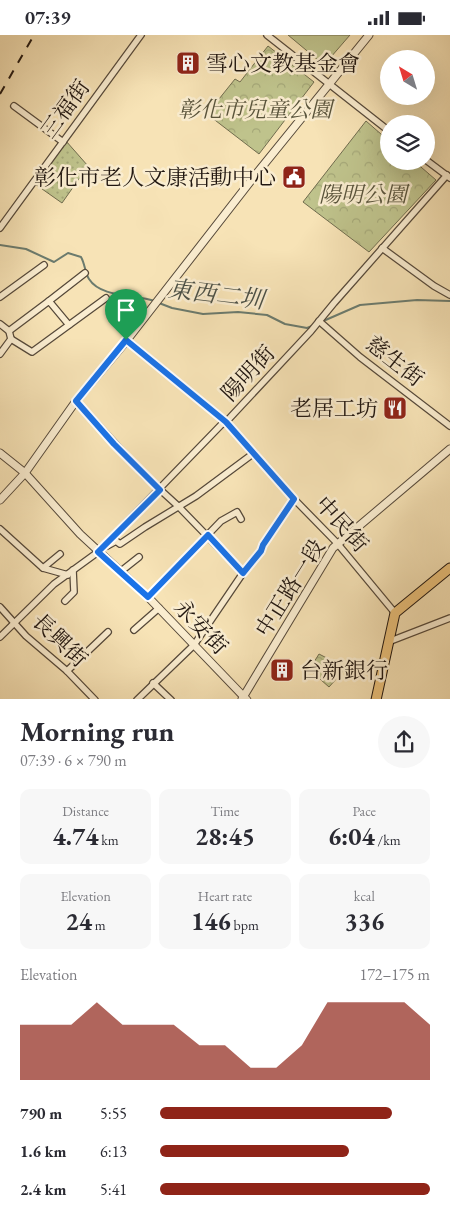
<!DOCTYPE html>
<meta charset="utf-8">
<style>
:root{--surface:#fff;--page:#f7f7f7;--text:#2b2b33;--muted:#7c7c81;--accent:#8f2418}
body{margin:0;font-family:"EB Garamond","Noto Serif TC",serif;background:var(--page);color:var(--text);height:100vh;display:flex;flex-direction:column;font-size:19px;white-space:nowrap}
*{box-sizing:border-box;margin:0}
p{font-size:16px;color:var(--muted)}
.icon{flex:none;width:28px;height:28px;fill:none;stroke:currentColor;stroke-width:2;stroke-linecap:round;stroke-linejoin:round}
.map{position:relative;height:664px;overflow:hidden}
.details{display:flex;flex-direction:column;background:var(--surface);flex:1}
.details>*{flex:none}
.needle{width:32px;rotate:322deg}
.tools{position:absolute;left:380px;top:15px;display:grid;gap:10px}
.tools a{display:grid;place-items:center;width:55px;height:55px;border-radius:50%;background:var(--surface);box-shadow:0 5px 20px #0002;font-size:25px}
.pin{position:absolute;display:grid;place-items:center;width:42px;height:42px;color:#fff;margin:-51px -21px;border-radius:50% 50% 50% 0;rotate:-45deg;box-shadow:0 0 5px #0007}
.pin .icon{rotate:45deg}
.round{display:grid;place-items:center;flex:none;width:52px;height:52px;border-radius:26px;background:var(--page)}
.overview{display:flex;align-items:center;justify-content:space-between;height:85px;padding:0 20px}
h1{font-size:28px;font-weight:700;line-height:38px}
.figures{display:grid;grid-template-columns:repeat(3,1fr);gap:8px;height:85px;padding:5px 20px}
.figures div{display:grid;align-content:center;border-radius:10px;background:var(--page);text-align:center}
.figures b{font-size:25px;font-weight:700}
.figures small{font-size:14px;font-weight:400}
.figures p{font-size:14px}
.chart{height:140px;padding:10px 20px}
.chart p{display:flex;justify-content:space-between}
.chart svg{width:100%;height:90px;margin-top:5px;fill:var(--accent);opacity:.7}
ul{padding:0 20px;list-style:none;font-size:16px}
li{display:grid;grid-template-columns:80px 60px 1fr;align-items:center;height:38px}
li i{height:12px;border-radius:6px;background:var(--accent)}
.status{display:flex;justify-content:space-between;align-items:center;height:35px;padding:0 25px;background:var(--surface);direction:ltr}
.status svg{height:14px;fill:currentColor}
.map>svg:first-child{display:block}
.grass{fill:url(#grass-dots);stroke:#706c4e}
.park{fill:url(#park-crowns);stroke:#706c4e}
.pitch{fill:#bfc38c;stroke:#706c4e}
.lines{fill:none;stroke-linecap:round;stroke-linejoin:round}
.stream{stroke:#6b7b6e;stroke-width:2}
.minor-casing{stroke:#56493a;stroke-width:8}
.tertiary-casing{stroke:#56493a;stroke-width:9}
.primary-casing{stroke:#201610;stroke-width:11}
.minor{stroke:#faedd0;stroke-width:5.5}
.tertiary{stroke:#faedd0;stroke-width:7}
.primary{stroke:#ecc27b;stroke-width:9}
.rail{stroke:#201610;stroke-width:2;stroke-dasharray:9 9;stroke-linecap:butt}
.route-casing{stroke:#fff;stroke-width:10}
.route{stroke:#1a73e8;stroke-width:6}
.labels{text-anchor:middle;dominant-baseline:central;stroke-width:5;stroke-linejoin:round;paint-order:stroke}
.poi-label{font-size:22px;fill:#201610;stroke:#faedd0;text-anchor:start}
.street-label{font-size:22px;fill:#201610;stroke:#faedd0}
.park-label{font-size:22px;font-style:italic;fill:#58533b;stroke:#faedd0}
.water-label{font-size:24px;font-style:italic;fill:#4c5147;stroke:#faedd0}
</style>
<div class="status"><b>07:39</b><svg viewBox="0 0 49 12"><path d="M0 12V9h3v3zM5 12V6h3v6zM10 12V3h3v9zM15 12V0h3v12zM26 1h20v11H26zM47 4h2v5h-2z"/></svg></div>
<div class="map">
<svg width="450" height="665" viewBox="0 0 450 665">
<defs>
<pattern id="grass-dots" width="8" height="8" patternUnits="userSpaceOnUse" patternTransform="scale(1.25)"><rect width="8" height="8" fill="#bfc38c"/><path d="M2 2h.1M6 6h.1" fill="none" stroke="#a4a778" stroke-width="1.8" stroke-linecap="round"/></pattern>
<pattern id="park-crowns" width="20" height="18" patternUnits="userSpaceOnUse" patternTransform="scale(1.25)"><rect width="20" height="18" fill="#bfc38c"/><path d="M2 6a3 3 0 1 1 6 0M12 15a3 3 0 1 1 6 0" fill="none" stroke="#a4a778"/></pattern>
</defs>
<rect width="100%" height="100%" fill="#f7e3b6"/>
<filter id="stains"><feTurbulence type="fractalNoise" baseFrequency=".004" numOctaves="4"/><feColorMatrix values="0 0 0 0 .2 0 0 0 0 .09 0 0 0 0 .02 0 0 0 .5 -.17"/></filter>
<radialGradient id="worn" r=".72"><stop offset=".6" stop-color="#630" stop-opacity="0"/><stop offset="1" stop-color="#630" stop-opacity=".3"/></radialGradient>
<path class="grass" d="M66,106l22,25 -26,37 -27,-19z"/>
<g class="park">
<path d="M268,11l46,36 -55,72 -52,-40 28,-35 5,3z"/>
<path d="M366,86l23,20v20h25l22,19 -67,72 -66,-50z"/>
<path d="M319,619l27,14 -17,19 -17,-15 7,-7 -5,-3z"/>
</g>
<path class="pitch" d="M288,0h62l-26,30z"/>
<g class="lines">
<g class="stream">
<path d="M0,210l26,4 28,13 14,-9 13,4c4,7 4,16 8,22 12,19 46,15 66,22"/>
<path d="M159,268l13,5 31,6 35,-2 29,3 18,9 22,4 5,-2"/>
<path d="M321,287l39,-17 57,-5 33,1"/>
</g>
<g class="minor-casing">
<g id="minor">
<path d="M267,0l122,96"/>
<path d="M14,71l49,36"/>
<path d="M426,125l24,18"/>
<path d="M0,193l141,-193"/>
<path d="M382,213l52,38 16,9"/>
<path d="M0,262l44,-32"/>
<path d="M49,266l36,-28"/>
<path d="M319,286l41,36 90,69"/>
<path d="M0,289l9,7 2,8 -11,15"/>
<path d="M9,296l40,-30 20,24"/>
<path d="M11,304l21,13 74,-54"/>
<path d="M127,305l99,82 68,77 43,44 58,70"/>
<path d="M76,366l68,74 34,31 65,67"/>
<path d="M0,494l43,39 25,7"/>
<path d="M107,511l9,-5 4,3 25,-17 51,-31 58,-43"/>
<path d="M43,533l17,-14"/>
<path d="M120,537l19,-15"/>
<path d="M148,562l73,-76 16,-9 4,7"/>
<path d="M65,566l9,-9 -1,-22"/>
<path d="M0,572l26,29 41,35 28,29"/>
<path d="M134,595l25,-22"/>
<path d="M0,602l54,-53 44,-32 123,-127 5,-3 85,-91 23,-28 113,-128"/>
<path d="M388,607l62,-24"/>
<path d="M67,636l41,-39"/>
<path d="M153,648l18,17"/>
<path d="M137,665l57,-55 49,-72 18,-22 2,-6 31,-46"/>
</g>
</g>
<g class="tertiary-casing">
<g id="tertiary">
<path d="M0,418l25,20 55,61 68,63 99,103"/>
<path d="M0,465l25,-27 51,-72 51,-61 130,-167 112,-138"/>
<path d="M242,664l91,-151 117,-99"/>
</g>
</g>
<g class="primary-casing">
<path id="primary" d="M376,665l19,-87 55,-45"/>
</g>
<use href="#minor" class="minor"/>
<use href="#tertiary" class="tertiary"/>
<use href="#primary" class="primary"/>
<path class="rail" d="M0,59l34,-59"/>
</g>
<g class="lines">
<g class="route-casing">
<path id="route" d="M126,305l100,82 68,77 -31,46 -2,6 -18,22 -35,-38 -60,62 -50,-45 62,-62 -46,-46 -38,-43z"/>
</g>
<use href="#route" class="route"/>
</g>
<defs>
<g id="building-square" transform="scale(1.25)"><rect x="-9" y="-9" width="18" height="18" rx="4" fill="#8f2418" stroke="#faedd0"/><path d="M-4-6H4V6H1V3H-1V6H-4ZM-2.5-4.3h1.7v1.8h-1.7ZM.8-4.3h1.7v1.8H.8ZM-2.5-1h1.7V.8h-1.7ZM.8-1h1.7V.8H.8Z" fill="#fff"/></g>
<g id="civic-square" transform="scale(1.25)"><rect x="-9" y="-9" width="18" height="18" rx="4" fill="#8f2418" stroke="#faedd0"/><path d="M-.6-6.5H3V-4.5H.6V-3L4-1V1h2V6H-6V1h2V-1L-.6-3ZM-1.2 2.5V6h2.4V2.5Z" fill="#fff"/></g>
<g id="restaurant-square" transform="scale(1.25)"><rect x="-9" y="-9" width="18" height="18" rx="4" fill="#8f2418" stroke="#faedd0"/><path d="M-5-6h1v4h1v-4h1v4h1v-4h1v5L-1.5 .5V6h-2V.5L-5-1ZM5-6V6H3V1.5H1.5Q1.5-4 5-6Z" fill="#fff"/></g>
</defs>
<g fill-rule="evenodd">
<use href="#building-square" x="188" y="28"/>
<use href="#civic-square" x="294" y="142"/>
<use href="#restaurant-square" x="395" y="373"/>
<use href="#building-square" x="282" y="635"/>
</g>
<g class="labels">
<g class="poi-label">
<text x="206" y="28">雪心文教基金會</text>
<text x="276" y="142" text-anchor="end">彰化市老人文康活動中心</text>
<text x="378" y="373" text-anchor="end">老居工坊</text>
<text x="300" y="635">台新銀行</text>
</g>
<g class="street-label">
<text transform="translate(65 74) rotate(-54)">三福街</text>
<text transform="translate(395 326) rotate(38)">慈生街</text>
<text transform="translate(248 338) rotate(-47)">陽明街</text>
<text transform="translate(342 489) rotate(48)">中民街</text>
<text transform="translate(290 553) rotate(-58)">中正路一段</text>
<text transform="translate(201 592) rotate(46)">永安街</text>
<text transform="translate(60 605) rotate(44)">長興街</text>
</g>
<g class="park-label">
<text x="255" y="74">彰化市兒童公園</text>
<text x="363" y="159">陽明公園</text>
</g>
<g class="water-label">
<text transform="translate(216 259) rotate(7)">東西二圳</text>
</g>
</g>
<rect width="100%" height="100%" filter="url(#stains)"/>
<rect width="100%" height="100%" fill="url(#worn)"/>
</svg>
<div class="tools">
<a><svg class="needle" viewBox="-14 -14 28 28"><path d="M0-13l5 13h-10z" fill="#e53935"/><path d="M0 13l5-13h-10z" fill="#7c7c81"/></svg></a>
<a><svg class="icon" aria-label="layers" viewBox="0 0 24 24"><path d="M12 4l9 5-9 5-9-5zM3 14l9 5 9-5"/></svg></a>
</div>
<div class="pin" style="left:126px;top:305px;background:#1e9e55"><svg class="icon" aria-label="arrive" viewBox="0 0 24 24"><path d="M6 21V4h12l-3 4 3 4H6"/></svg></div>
</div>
<section class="details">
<div class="overview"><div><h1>Morning run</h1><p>07:39 · 6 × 790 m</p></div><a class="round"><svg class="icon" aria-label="share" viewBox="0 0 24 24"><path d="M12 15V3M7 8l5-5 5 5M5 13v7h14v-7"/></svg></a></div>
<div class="figures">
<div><p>Distance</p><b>4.74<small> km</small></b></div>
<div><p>Time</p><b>28:45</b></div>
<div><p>Pace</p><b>6:04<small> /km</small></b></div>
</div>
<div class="figures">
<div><p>Elevation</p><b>24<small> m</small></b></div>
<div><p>Heart rate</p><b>146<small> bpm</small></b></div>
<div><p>kcal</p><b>336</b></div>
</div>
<div class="chart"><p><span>Elevation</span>172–175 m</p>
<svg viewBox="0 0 160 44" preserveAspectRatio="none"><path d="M0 44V17L10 17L20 17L30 6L40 17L50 17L60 17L70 27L80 27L90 38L100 38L110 27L120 6L130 6L140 6L150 6L160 17V44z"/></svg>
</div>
<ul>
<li><b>790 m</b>5:55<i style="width:86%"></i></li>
<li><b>1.6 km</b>6:13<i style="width:70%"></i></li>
<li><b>2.4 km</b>5:41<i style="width:100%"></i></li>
</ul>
</section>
